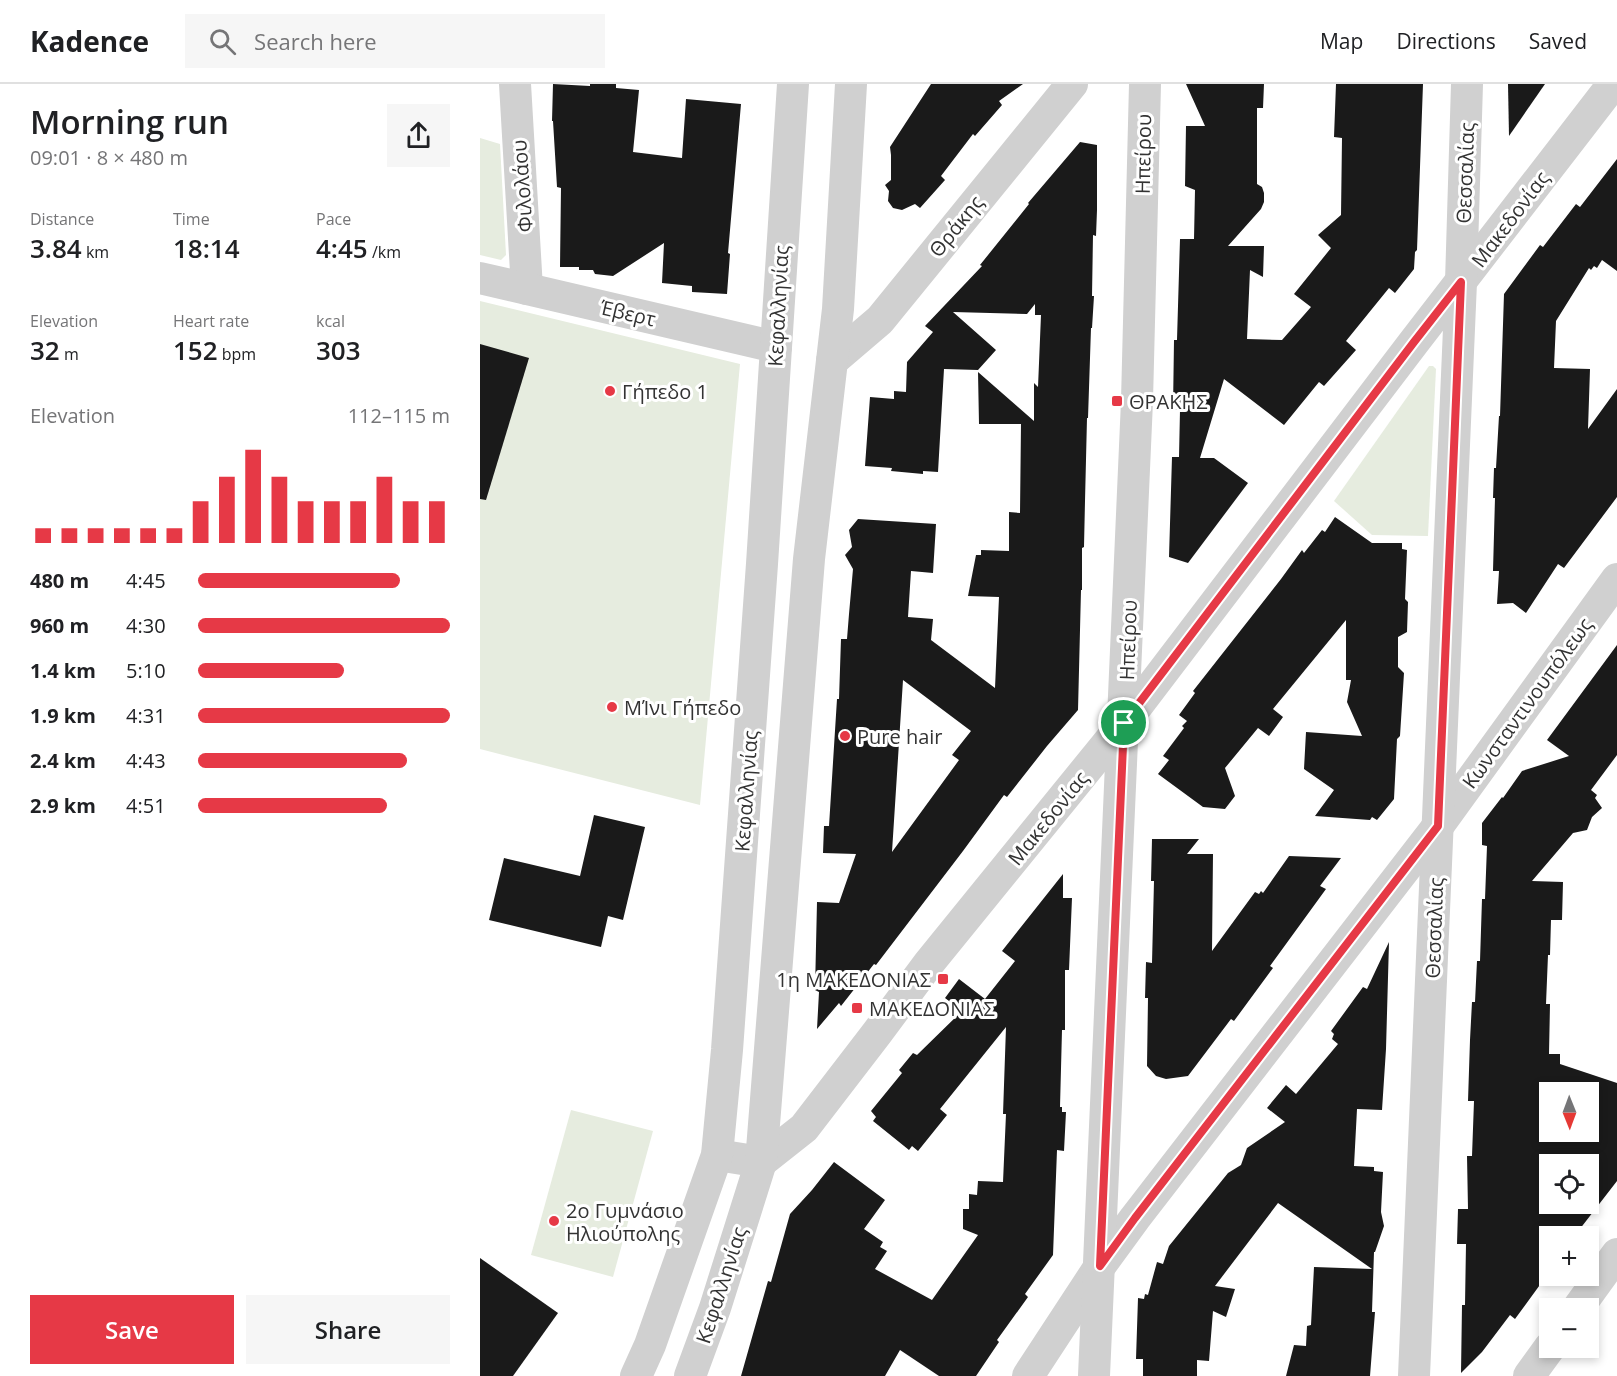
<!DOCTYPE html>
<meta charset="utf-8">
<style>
:root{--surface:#fff;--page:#f6f6f6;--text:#202124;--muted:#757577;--line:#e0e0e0;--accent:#e63946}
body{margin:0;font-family:"Open Sans",sans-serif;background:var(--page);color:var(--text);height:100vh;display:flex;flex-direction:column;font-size:22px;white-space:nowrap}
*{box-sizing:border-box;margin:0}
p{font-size:20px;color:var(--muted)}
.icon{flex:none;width:33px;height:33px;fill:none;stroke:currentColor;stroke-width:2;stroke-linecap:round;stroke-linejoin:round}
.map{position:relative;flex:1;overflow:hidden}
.drawer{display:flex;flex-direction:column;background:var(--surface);width:480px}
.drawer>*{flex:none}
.needle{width:39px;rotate:179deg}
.tools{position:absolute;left:1059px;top:998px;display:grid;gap:12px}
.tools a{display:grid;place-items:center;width:60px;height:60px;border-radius:0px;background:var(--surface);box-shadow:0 3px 9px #0003;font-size:30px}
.pin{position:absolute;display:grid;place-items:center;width:51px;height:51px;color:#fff;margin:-26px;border:3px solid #fff;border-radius:50%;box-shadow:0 2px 6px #0007}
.round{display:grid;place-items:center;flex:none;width:63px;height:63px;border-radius:0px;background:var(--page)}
.headline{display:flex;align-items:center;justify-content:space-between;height:102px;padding:0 30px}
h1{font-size:33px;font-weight:600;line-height:45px}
.stats{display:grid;grid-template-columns:repeat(3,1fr);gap:9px;height:102px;padding:6px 30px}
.stats div{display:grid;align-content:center}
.stats b{font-size:26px;font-weight:600}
.stats small{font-size:16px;font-weight:400}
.stats p{font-size:16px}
.chart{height:168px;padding:12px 30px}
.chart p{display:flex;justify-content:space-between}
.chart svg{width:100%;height:108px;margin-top:6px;stroke:var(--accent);stroke-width:6}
.action{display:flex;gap:12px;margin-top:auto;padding:12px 30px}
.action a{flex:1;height:69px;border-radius:0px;background:var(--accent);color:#fff;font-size:24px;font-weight:600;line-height:69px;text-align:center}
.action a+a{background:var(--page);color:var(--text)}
ul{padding:0 30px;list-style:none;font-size:20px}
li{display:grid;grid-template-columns:96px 72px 1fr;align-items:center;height:45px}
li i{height:15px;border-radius:8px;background:var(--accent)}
header{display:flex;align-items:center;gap:36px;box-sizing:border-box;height:84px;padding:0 30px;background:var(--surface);border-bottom:2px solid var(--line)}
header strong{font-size:28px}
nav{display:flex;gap:33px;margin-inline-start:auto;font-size:21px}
.search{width:420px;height:54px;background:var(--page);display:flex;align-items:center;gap:15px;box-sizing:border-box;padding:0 21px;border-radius:0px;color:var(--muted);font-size:22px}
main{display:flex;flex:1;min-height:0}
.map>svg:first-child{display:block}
.green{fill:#e6ecdf}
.building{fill:#1a1a1a;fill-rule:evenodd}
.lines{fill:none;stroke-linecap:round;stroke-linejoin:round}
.street{stroke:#d0d0d0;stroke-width:32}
.route-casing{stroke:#fff;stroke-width:12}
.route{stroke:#e63946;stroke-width:8}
.poi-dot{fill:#e63946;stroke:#fff;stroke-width:2}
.labels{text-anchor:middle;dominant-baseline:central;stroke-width:6;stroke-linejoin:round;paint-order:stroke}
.street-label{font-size:20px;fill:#333;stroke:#fff}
.poi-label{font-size:20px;fill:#333;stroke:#fff;text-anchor:start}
</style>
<header>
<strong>Kadence</strong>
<div class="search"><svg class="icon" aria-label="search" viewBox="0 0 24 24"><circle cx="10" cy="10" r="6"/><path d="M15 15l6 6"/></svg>Search here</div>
<nav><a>Map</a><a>Directions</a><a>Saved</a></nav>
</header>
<main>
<section class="drawer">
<div class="headline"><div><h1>Morning run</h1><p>09:01 · 8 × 480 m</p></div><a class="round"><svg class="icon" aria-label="share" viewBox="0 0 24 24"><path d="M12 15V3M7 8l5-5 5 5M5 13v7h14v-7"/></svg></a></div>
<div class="stats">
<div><p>Distance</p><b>3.84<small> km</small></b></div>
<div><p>Time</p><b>18:14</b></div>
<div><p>Pace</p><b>4:45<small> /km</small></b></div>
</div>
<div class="stats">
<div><p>Elevation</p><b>32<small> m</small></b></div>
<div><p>Heart rate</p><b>152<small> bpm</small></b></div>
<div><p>kcal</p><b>303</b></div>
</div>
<div class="chart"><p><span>Elevation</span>112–115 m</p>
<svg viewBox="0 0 160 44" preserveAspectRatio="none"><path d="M5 44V38M15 44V38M25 44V38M35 44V38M45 44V38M55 44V38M65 44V27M75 44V17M85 44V6M95 44V17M105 44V27M115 44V27M125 44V27M135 44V17M145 44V27M155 44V27"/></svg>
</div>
<ul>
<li><b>480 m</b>4:45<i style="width:80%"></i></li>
<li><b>960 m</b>4:30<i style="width:100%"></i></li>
<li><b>1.4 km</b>5:10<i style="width:58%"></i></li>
<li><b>1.9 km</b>4:31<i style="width:100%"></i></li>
<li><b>2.4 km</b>4:43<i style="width:83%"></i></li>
<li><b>2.9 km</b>4:51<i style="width:75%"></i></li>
</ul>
<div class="action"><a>Save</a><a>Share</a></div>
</section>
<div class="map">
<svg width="1137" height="1292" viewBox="0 0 1137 1292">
<rect width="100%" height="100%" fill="#fff"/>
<g class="green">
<path d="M0,54l20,6 6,111 -5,5 -21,-5z"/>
<path d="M0,217l260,63 -40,441 -220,-56z"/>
<path d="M949,282h4l3,3 -8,167 -56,-1 -38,-34z"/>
<path d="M91,1026l82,21 -40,146 -82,-22z"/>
</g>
<g class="building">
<path d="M73,0l37,2v-2h26v4l23,2 -6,62 49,6 4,-59 55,5 -13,149 2,1 -3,40 -35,-2v-6l-30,-3 2,-40 -51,33 -18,-2 -2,-4h-14v-3h-19l1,-79 -4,-1 -4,-66h-1z"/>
<path d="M451,0h92l-24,17 3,4 -27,31 -2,-2 -32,42 4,4 -25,28 -5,-4 -13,6 -9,-2 -5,-7 1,-10 -4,-6 6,-5v-25l-1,-8z"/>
<path d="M706,0h78l-1,24h-6v76l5,3 2,6v9l-3,7 -33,37h36l-1,31 -13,-7 -3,69 35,1 29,-33 -17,-13 37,-46 -13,-13 23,-20 1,-77 -8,-1 2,-53h87l-6,166 -2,2 -1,17 -19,24 -6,-5 -43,53 10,9 -32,36 -5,-4 -35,43 -60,-46 -24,79h14l34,25 -60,80 -19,-6 3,-100h7l1,-47 -7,-1 1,-69h3l3,-101h14l1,-49 -10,-4 1,-60h19z"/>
<path d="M1028,0h37l-36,52z"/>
<path d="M600,58l17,3v65l-1,26 -3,-1 -1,61h2l-2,32h-1l-3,90h-1l-2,83 -1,46 -2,1v42h-1l-3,120 -31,36 -40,51 -3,-2 -41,56 -87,114 -2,-1 -33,42 -2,-3 -22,26 2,-37 -4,-2 2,-88 22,1 17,-49 -33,-1 1,-27h5l8,-127h2l2,-60h6l2,-25 4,-45 -8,-14 7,-8 -3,-17 9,-11 78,5 -3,49 -22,-2 -3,46 25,2 -2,21 64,48 4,-91 -31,-1 8,-41h5v-5l28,1v-39l11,1 1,-89h-42l-1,-52 56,49v-38l4,4 3,-72h-6v-11l-8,10 -74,-2 43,38 -18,20 -34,-1 -6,103 -15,-1v3l-32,-3 1,-3 -27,-2 5,-69 24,2v-8l12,1 1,-30 26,-30 -8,-6 57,-60 -2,-1 49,-61 -1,-1zM423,596l68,51 -19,24 7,5 -67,92z"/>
<path d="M1137,75v112l-15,-11 -5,8 -3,-2 -3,4 -2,-2 -33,53 -2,47 36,1 -2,60 29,-40v108l-53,71 -6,-4 -32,49 -13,-10 -16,1 2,-33h-6l2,-73h-2l1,-30h2l3,-52h1l4,-122 36,-49 3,2 33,-43 4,3z"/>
<path d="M0,260l49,14 -43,142 -6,-1z"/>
<path d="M855,433l37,26h30v6l5,1 -2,49 3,3 -1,30 -9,5v30l6,6 -4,63 -3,3 -3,60 -17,21 -5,-3 -2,3 -55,-4 19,-26 -30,-21 2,-37 56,4 -15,-34 4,-22h-5v-60l-73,89 10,8 -14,19 -11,-8 -33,40 10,28 -10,13 -22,-2 -45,-33 11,-14 -6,-4 21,-28 -2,-2 5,-5 -8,-6 16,-22 -2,-2 88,-112 21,-29 2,3 18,-23 3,2z"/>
<path d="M1137,561v110l-26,35 6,5 -2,3 7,10 -10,9 -5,13 -14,3 -41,48 31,1 -1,38h-11l-1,35h-2l-2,49h4l-1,50h11v10l57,19v98l-41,53 -6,-5 -6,7h-14v35l-35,48 -5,-4 -28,37 -21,21 1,-68h3l1,-61h-9l1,-35h10l-1,-53h5l2,-55h-6l2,-61 2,-38h3l2,-41h3l2,-62h3l2,-53 -5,-1v-22l20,-26 1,1 19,-27 47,-15 -22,-16zM1070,1008h38v39h-38zM1070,1080h38v39h-38z"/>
<path d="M114,731l51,12 -22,93 -15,-4 -7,31 -112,-27 15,-62 76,18z"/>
<path d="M672,755h47l-12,15h26l-1,97 43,-59 4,2 2,-3 2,2 26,-37 52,2 -21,28 6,3 -56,77 3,2 -39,53 -3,-2 -43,57 -22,3 -10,-3 -9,-10 1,-68h-3l1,-36 6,1 2,-82h-3z"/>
<path d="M583,790v24h9l-3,72h-4v60h-3l-2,77h2v5h4l-2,39 -7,-1 -4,105 -28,39 3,3 -31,43 2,2 -23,34h-37l-39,-26 -15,26h-144l27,-95 3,1 19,-68 22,-24 22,-28 51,38 -21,29 19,13 -3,5 7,4 -12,18 57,31 46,-65 -15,-6v-20h6v-15l8,1 1,-14 25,1 3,-68h-3l3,-87 -66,82 7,6 -29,36 -6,-5 -3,4 -36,-29 3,-4 -5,-6 31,-38 -3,-3 14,-17 4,2 45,-44 -17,-13 14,-19 26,20 30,-38 -13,-10z"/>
<path d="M909,858l-3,107 -4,61 -25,-1 -3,57 20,1v4l9,1 -2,40 3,14 -9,26h-1l-2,60h3l-5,64h-84l8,-31 12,1 1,-20 4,-1 3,-58 58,2 -94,-66 -63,83 20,3 -9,28 -13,-6 -4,50 -12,-1v16h-54v-17h-7l2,-61 6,1 1,-5 3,1 9,-33 6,2 6,-18 59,-73 13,-8 6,-17 38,-26 -18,-14 19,-23 10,9 42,-50 -6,-5 2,-5 -3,-3 32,-44 4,2z"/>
<path d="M0,1174l78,55 -45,63h-33z"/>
</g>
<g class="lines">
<g class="street">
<path d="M35,0l12,205"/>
<path d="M0,194l296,69"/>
<path d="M352,277l48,-41 192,-236"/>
<path d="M237,1071l44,7 43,-34 73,-95 52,-70 195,-240 290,-381 199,-258"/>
<path d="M1098,1224l39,-54"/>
<path d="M156,1292l14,-31 67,-190 10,-105 35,-486 31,-480"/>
<path d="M210,1292l25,-68 46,-146 48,-603 29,-250 13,-225"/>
<path d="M548,1292l72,-110 35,-48 303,-392 179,-247"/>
<path d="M614,1292l43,-975 8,-317"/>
<path d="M934,1292l47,-1094 6,-198"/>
<path d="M1049,1292l21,-29"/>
</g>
</g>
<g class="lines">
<g class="route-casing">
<path id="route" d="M981,198l-23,544 -303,392 -35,48 24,-543 290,-381z"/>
</g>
<use href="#route" class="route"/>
</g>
<g class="poi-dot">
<circle cx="130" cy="307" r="6"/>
<rect x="631" y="311" width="12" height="12" rx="3"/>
<circle cx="132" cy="623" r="6"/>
<circle cx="365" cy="652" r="6"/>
<rect x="457" y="889" width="12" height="12" rx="3"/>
<rect x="371" y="918" width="12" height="12" rx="3"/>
<circle cx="74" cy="1137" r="6"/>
</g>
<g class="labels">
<g class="street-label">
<text transform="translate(663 70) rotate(-89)">Ηπείρου</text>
<text transform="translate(985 89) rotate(-88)">Θεσσαλίας</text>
<text transform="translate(42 102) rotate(-94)">Φιλολάου</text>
<text transform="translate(1030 135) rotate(-53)">Μακεδονίας</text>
<text transform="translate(476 142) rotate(-51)">Θράκης</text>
<text transform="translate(298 222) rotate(-87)">Κεφαλληνίας</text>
<text transform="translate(148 229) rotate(13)">Έβερτ</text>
<text transform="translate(648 556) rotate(-88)">Ηπείρου</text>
<text transform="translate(1047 619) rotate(-54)">Κωνσταντινουπόλεως</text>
<text transform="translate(266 707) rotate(-86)">Κεφαλληνίας</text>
<text transform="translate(568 734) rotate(-51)">Μακεδονίας</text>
<text transform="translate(954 844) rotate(-88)">Θεσσαλίας</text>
<text transform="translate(241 1201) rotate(-72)">Κεφαλληνίας</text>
</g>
<g class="poi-label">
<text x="142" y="307">Γήπεδο 1</text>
<text x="649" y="317">ΘΡΑΚΗΣ</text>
<text x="144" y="623">ΜΊνι Γήπεδο</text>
<text x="377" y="652">Pure hair</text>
<text x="451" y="895" text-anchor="end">1η ΜΑΚΕΔΟΝΙΑΣ</text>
<text x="389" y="924">ΜΑΚΕΔΟΝΙΑΣ</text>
<text x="86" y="1126">2ο Γυμνάσιο<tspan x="86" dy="23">Ηλιούπολης</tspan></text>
</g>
</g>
</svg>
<div class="tools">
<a><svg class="needle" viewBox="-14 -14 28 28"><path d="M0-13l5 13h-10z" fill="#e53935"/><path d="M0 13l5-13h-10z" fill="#757577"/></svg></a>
<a><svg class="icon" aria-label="locate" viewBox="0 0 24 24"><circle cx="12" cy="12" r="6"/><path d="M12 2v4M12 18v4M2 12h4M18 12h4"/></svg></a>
<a>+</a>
<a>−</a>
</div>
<div class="pin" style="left:644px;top:639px;background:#1e9e55"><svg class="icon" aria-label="arrive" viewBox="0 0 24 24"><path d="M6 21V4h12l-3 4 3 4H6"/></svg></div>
</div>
</main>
